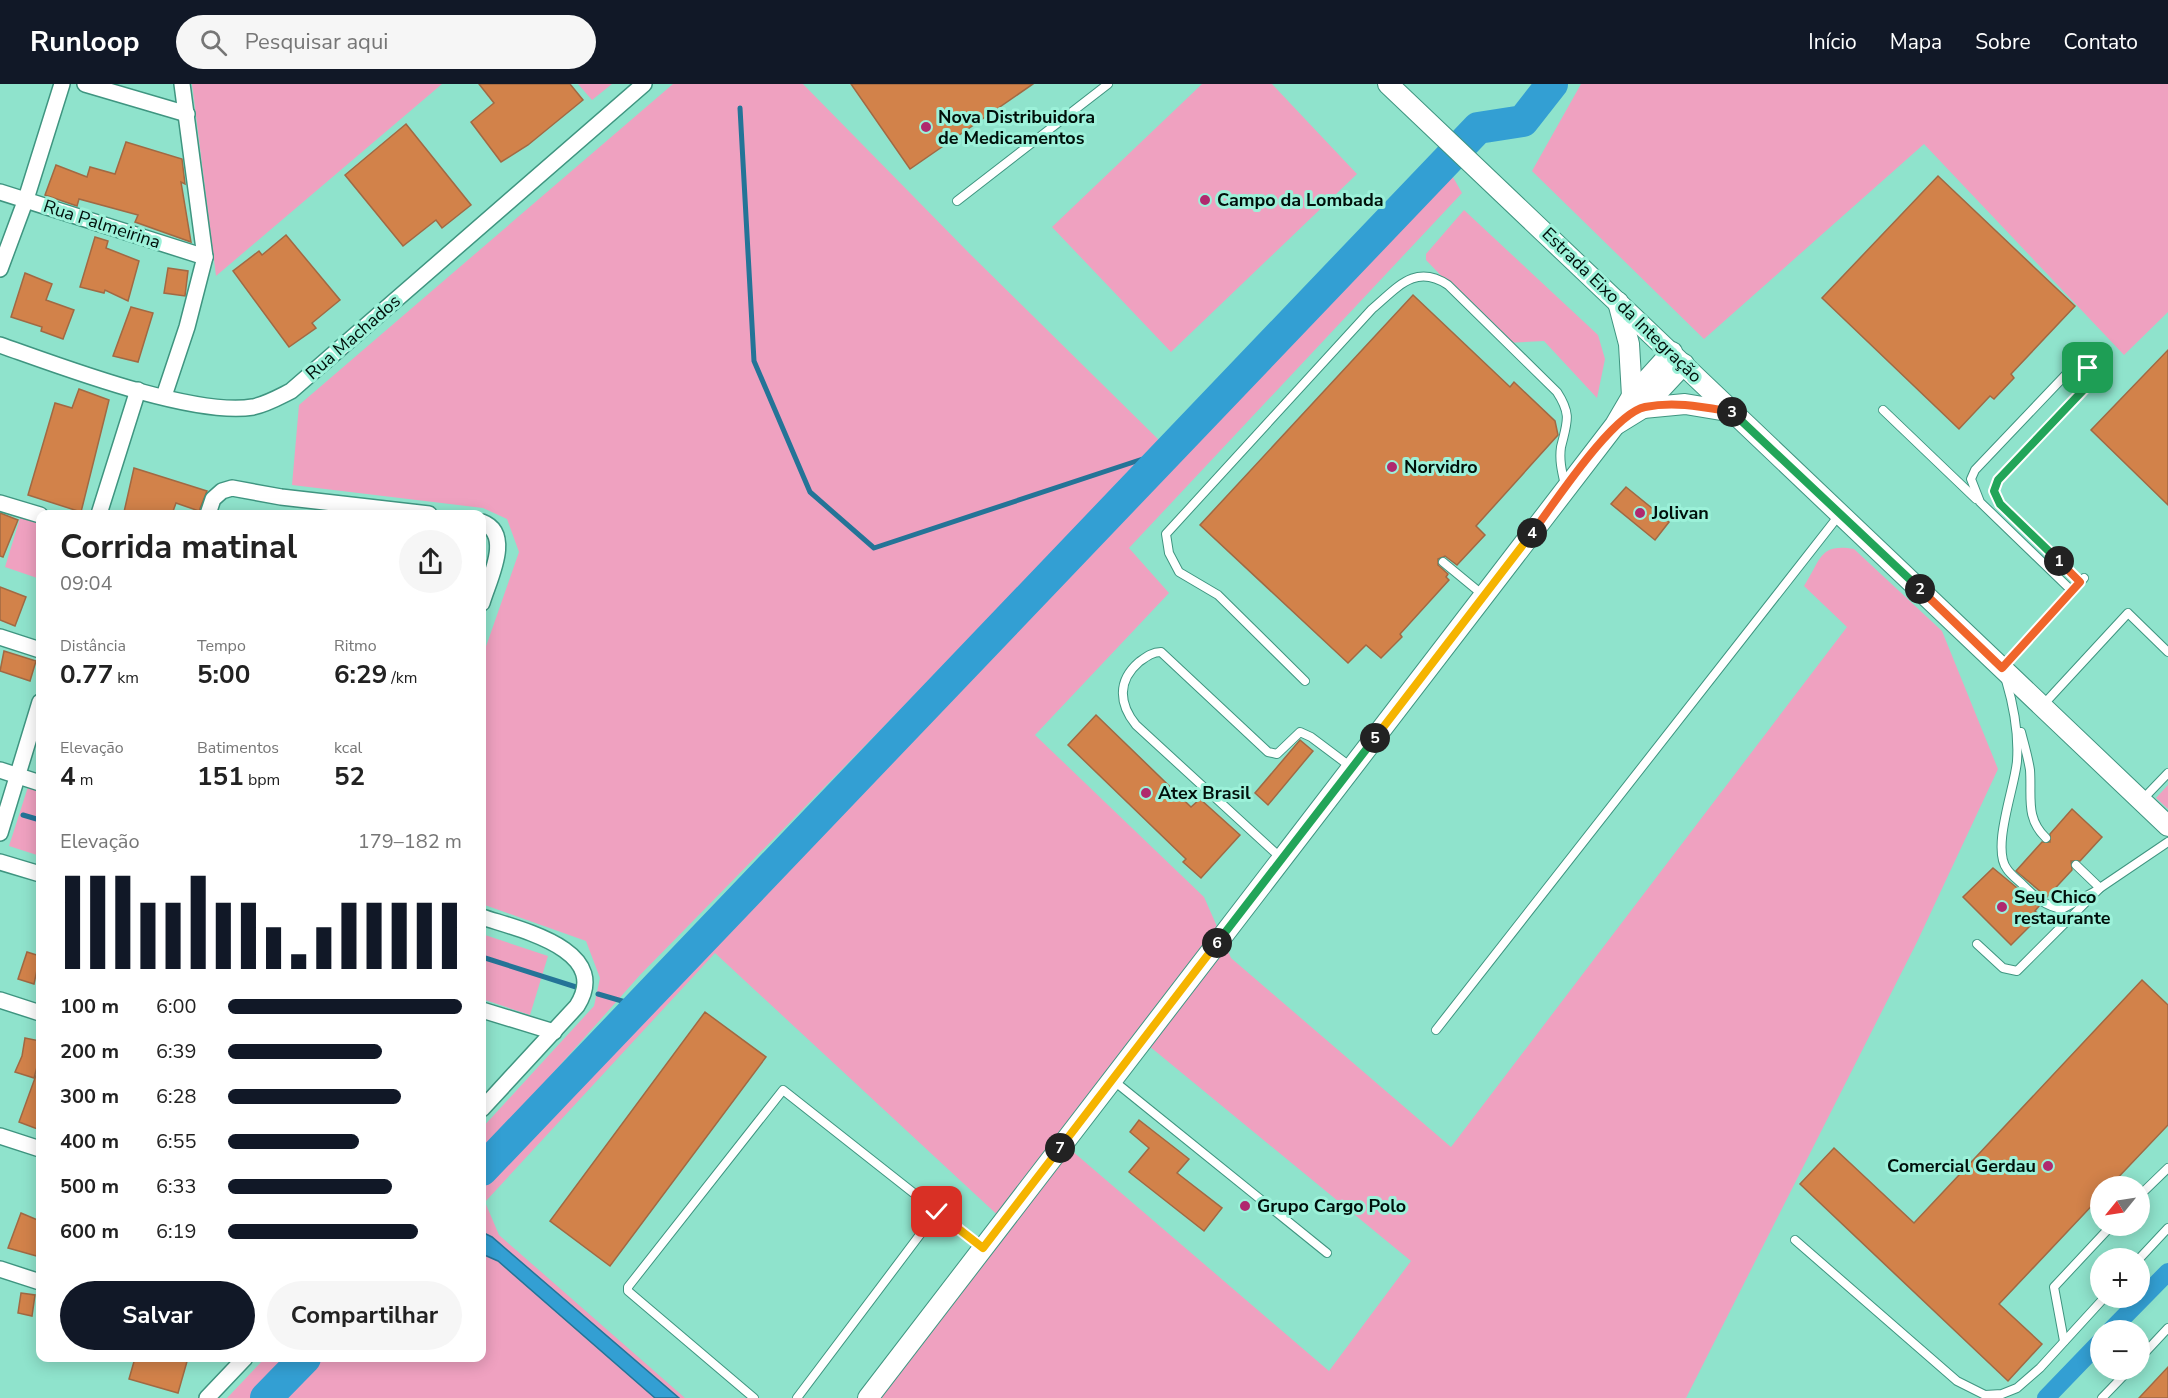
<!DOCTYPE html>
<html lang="pt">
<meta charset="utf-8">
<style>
:root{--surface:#fff;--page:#f6f6f6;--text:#222;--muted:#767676;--accent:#111827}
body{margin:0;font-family:"Nunito Sans",sans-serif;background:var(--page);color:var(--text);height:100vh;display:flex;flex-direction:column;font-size:22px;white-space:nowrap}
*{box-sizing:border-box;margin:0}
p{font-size:20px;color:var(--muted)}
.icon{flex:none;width:33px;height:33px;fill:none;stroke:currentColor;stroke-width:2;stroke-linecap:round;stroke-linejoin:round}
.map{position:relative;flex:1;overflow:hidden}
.panel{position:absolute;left:36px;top:426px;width:450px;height:852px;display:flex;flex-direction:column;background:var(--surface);border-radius:12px;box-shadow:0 3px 15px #0003}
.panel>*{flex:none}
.needle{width:39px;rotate:240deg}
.buttons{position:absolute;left:2090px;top:1092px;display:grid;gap:12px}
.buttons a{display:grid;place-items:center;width:60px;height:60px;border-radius:50%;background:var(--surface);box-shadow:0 3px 15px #0003;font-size:30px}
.pin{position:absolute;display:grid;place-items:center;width:51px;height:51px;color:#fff;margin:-26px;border-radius:12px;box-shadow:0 3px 9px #0006}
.km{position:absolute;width:30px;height:30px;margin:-15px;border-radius:50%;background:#222;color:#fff;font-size:16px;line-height:30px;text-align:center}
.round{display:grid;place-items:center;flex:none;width:63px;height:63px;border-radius:32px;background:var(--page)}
.headline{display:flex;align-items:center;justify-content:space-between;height:102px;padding:0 24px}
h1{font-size:33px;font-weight:700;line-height:45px}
.metrics{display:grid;grid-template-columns:repeat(3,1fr);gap:9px;height:102px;padding:6px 24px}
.metrics div{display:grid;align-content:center}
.metrics b{font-size:26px;font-weight:700}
.metrics small{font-size:16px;font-weight:400}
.metrics p{font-size:16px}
.chart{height:168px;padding:12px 24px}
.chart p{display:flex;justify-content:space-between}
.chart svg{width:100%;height:108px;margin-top:6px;stroke:var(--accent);stroke-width:6}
.button{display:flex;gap:12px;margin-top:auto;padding:12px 24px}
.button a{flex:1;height:69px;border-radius:36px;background:var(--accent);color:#fff;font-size:24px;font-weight:700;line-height:69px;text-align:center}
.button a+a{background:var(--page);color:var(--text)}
ul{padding:0 24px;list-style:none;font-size:20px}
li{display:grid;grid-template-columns:96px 72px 1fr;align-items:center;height:45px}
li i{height:15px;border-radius:8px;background:var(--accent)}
header{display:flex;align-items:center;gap:36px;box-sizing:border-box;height:84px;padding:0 30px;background:var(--accent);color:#fff}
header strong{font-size:28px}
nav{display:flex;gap:33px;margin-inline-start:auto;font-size:21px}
.search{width:420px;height:54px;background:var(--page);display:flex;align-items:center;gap:15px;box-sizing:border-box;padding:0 21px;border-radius:33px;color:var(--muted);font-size:22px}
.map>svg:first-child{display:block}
.green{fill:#efa1c0;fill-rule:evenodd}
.water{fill:#339fd3;stroke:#247497;stroke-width:1.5}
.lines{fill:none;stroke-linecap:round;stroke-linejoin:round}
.stream{stroke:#247497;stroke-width:5}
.canal{stroke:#339fd3;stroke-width:18}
.river{stroke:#339fd3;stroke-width:32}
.building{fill:#d2824a;stroke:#a16943;stroke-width:1.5}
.service-casing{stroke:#3f9580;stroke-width:10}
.minor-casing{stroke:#3f9580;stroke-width:18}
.secondary-casing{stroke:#3f9580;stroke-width:22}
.service{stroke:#fff;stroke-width:8}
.minor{stroke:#fff;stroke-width:15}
.secondary{stroke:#fff;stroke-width:20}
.split-1-casing{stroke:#fff;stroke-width:12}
.split-2-casing{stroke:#fff;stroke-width:12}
.split-3-casing{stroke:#fff;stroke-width:12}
.split-4-casing{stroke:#fff;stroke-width:12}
.split-5-casing{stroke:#fff;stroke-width:12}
.split-6-casing{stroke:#fff;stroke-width:12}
.split-7-casing{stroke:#fff;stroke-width:12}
.split-8-casing{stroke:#fff;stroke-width:12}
.split-1{stroke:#22a559;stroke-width:8}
.split-2{stroke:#f0652b;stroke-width:8}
.split-3{stroke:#22a559;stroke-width:8}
.split-4{stroke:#f0652b;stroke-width:8}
.split-5{stroke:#f5b400;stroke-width:8}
.split-6{stroke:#22a559;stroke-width:8}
.split-7{stroke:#f5b400;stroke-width:8}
.split-8{stroke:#f5b400;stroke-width:8}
.poi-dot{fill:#b0296e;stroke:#9cf1d9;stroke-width:2}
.labels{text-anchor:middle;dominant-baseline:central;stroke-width:6;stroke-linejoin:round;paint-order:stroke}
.poi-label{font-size:18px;font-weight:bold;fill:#00100b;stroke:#9cf1d9;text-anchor:start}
.street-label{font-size:18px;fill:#00100b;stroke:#9cf1d9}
</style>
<header>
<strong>Runloop</strong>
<div class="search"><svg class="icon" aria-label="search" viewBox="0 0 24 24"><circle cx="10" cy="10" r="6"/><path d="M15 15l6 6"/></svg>Pesquisar aqui</div>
<nav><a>Início</a><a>Mapa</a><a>Sobre</a><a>Contato</a></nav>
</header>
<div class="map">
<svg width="2168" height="1314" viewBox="0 0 2168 1314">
<rect width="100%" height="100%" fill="#8fe3cc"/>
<g class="green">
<path d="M192,0h250l-226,192z"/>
<path d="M578,0h34l-20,16z"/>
<path d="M673,0h130l166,169 193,190 -522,532 -158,178v-25l112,-122 6,-28 -14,-37 -104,-37v-246l37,-106 -12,-33 -24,-11 -191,-23 7,-80z"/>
<path d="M1202,0h70l85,90 -186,178 -119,-125z"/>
<path d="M1581,0h587v228l-44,43 -200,-211 -220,195 -172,-168z"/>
<path d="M1445,79l17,30 -333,355 40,45 -134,142 169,162 27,61 220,189 396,-520 -43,-41c17,-26 15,-43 50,-37l88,82 56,138 -81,173 -231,456h-818l136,-177 -289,-268 -230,249 14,33 186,163h-419l39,-40h177v-188zM1143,957l268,220 -82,110 -265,-227z"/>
<path d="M1464,126l134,125 7,24 -8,39 -53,-57 -38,2 -80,-83v-6z"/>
<path d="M22,428l18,5v62l-35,-12z"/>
<path d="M2168,701v24l-12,-11z"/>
<path d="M28,703l12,5v64l-31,-10z"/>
<path d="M482,850l66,22 -18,59 -48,-16z"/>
<path d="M265,1274h26l-38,40h-26z"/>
</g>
<path class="water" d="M482,1148l10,5 187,161h-24l-157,-137 -16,-7z"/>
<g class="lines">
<g class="stream">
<path d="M740,24l14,253 56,131 64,56 299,-99"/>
<path d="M23,731l17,5"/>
<path d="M482,873l94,30"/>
<path d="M598,910l41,12"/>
</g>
<g class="canal">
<path d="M2111,1246l57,-58"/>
<path d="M2046,1314l54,-56"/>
</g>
<g class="river">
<path d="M482,1086l996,-1042 45,-7 29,-37"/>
<path d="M266,1314l39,-40"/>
</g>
</g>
<g class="building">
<path d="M479,0h91l13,16 -55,45 -27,17 -30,-40 23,-19z"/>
<path d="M851,0h182l-123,85z"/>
<path d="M406,40l65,81 -29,23 -6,-8 -33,26 -58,-71z"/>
<path d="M126,58l56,17 3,25 -4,-2 10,60 -56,-20 3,-7 -59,-16 -2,7 -32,-11 11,-30 31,12 3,-10 25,7z"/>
<path d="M1938,92l137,130 -64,68 3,4 -20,21 -4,-3 -31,33 -137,-131z"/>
<path d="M286,151l54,65 -28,23 4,5 -27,19 -56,-76 26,-20 3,4z"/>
<path d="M95,153l13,4 -2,7 33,13 -11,40 -23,-11 -1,3 -24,-6z"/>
<path d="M168,184l20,3 -3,25 -21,-3z"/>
<path d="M25,189l27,11 -6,16 28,10 -11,29 -22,-8 1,-4 -31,-10z"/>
<path d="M1413,211l97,92 4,-5 41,39 3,14 -82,91 9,9 -28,30 -12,-9 -7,3v6l10,9 -2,3 3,3 -49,54 2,3 -21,21 -15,-13 -18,18 -148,-138z"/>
<path d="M131,223l22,6 -15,49 -25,-6z"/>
<path d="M2168,266v155l-77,-75z"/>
<path d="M79,305l30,11 -28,112 -53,-17 27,-92 17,5z"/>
<path d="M134,384l73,23 -8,20 -23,-8 -4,11h-40l-8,-2z"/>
<path d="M1626,403l43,35 -14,18 -44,-36z"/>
<path d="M0,429l18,7 -15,37 -3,-1z"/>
<path d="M0,503l26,10 -11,29 -15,-6z"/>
<path d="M4,567l32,10 -6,20 -30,-10z"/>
<path d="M1096,631l95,92 9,-8 40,36 -39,43 -18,-16 3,-3 -118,-114z"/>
<path d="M1300,656l13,11 -45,54 -13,-12z"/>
<path d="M2072,725l30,28 -22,24h-9l1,9 -25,27 -31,-26 26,-29h8v-8z"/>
<path d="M1993,784l46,38 -4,5 5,5 -29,29 -48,-48z"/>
<path d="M27,868l13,4 -6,28 -16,-5z"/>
<path d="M2142,896l26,25v120l-58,61h-10v11l-101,107 43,40 -34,37 -208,-197 34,-36 80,75z"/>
<path d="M705,928l61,45 -156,209 -60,-45z"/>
<path d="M25,954l15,3v15l-6,22 -19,-6 7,-16z"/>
<path d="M39,983l1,1v62l-21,-8z"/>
<path d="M1139,1036l50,39 -12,14 45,35 -18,23 -75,-59 20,-24 -19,-16z"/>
<path d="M21,1129l19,8v36l-32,-9z"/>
<path d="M21,1209l14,2 -3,21 -14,-3z"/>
<path d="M135,1274h53l-10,35 -49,-14z"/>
<path d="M2168,1283v31h-29z"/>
</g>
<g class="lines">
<g class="service-casing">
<g id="service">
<path d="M957,117l151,-117"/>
<path d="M1883,326l93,89"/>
<path d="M1443,478l40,33"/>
<path d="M2072,507l-92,-89 -9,-23 4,-9 99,-104 6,-3 12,12 -2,8 -92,98 -4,10 6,13 80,78"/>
<path d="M2003,584l81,-90"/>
<path d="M2006,596c8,27 13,52 11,81 -2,26 -26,87 -10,108 4,6 11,11 16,16 12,12 22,21 39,24l32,-17 74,-50"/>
<path d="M1305,597l-87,-86 -39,-23 -10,-19 -3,-19 206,-225c25,-21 43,-46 76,-24l109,107c15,23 10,30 4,55 -2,13 1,25 4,38"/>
<path d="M2043,621l85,-92 40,39"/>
<path d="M2021,648c3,12 7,25 9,38 2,27 -5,48 16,68"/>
<path d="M2142,716l26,-27"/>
<path d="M1281,774l-145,-133c-17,-21 -19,-44 3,-63 7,-5 13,-10 22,-10l107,100 9,2 23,-22 11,5 40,30"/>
<path d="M1977,860l26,24 14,3 83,-83 -24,-23"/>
<path d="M1436,946l404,-516"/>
<path d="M1114,997l213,172"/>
<path d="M2139,1112l29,-28"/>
<path d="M1795,1156l162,141 28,14 17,-1 15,-6 23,-20 64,-70"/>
<path d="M2139,1175l29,-31"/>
<path d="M2064,1257l-10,-54 57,-61"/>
<path d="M2139,1275l29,-31"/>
<path d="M754,1314l-126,-107v-4l155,-197 199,157"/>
<path d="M797,1314l140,-186"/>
<path d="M2102,1314l27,-28"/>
</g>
</g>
<g class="minor-casing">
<g id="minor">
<path d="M85,0l102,30"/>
<path d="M0,108l205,65"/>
<path d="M0,185l26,-70 36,-115"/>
<path d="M0,261c60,21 193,72 253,62 14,-3 26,-10 38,-16l353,-307"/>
<path d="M164,312l23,-69 18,-70 -23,-173"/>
<path d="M0,419l40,12"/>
<path d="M99,430l39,-124"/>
<path d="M208,430l5,-15 9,-8 10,-3 49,9 148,17"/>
<path d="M482,438c32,12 6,59 0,81"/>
<path d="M0,553l40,13"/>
<path d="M0,686l40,13"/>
<path d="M0,749l40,-131"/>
<path d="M0,778l40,12"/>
<path d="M482,833c35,12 131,32 95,89l-95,103"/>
<path d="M0,916l40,13"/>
<path d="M482,926l72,22"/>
<path d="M0,1052l40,13"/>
<path d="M0,1185l40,13"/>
<path d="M207,1314l38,-40"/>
</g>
</g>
<g class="secondary-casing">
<g id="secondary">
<path d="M1388,0l780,742"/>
<path d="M1618,218l11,42 3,52"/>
<path d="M1643,324l42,-4 48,8"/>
<path d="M1617,340l26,-16 41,-44"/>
<path d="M868,1314l747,-973 17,-29 40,-44"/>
</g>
</g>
<use href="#service" class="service"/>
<use href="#minor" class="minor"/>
<use href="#secondary" class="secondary"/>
</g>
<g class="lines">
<g class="split-1-casing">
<path id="split-1" d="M2059,477l-59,-57 -6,-13 4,-11 92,-97 2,-8 -4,-7"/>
</g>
<g class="split-2-casing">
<path id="split-2" d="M1920,505l82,79 78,-86 -21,-21"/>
</g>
<g class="split-3-casing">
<path id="split-3" d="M1732,328l188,177"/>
</g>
<g class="split-4-casing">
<path id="split-4" d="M1532,449c22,-29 80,-119 113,-126 30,-6 58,0 87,5"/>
</g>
<g class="split-5-casing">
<path id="split-5" d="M1375,654l157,-205"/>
</g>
<g class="split-6-casing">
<path id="split-6" d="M1217,859l158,-205"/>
</g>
<g class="split-7-casing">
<path id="split-7" d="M1060,1064l157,-205"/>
</g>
<g class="split-8-casing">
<path id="split-8" d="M937,1128l46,36 77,-100"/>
</g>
<use href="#split-1" class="split-1"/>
<use href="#split-2" class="split-2"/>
<use href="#split-3" class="split-3"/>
<use href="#split-4" class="split-4"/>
<use href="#split-5" class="split-5"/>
<use href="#split-6" class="split-6"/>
<use href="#split-7" class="split-7"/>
<use href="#split-8" class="split-8"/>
</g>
<g class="poi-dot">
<circle cx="926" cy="43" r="6"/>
<circle cx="1205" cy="116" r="6"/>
<circle cx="1392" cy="383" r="6"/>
<circle cx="1640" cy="429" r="6"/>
<circle cx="1146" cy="709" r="6"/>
<circle cx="2002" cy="823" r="6"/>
<circle cx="2048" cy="1082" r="6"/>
<circle cx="1245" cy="1122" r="6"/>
</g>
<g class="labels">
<g class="poi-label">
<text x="938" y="33">Nova Distribuidora<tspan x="938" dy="21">de Medicamentos</tspan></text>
<text x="1217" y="116">Campo da Lombada</text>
<text x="1404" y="383">Norvidro</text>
<text x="1652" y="429">Jolivan</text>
<text x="1158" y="709">Atex Brasil</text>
<text x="2014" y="813">Seu Chico<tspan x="2014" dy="21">restaurante</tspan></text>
<text x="2036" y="1082" text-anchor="end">Comercial Gerdau</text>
<text x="1257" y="1122">Grupo Cargo Polo</text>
</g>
<g class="street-label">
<text transform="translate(102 140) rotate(18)">Rua Palmeirina</text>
<text transform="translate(1622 221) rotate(44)">Estrada Eixo da Integração</text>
<text transform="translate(353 253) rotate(-41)">Rua Machados</text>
</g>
</g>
</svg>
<div class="buttons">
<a><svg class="needle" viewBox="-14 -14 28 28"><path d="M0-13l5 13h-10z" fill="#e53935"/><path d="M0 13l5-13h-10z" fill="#767676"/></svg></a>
<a>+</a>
<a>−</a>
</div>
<div class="pin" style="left:2088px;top:284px;background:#1e9e55"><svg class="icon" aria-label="arrive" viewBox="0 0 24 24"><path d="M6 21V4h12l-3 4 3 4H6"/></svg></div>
<div class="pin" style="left:937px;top:1128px;background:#d93025"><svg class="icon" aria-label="check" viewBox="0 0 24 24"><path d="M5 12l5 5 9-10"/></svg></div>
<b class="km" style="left:2059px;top:477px">1</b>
<b class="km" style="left:1920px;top:505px">2</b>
<b class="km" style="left:1732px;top:328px">3</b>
<b class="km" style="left:1532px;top:449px">4</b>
<b class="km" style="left:1375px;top:654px">5</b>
<b class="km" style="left:1217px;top:859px">6</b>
<b class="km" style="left:1060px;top:1064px">7</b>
<section class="panel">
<div class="headline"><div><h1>Corrida matinal</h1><p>09:04</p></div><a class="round"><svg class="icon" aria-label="share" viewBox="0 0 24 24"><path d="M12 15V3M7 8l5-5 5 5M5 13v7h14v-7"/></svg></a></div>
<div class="metrics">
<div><p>Distância</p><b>0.77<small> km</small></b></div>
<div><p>Tempo</p><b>5:00</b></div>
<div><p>Ritmo</p><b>6:29<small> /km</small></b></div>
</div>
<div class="metrics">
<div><p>Elevação</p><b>4<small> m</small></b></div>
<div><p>Batimentos</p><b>151<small> bpm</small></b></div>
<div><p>kcal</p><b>52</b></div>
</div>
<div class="chart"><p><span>Elevação</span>179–182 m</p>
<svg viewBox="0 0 160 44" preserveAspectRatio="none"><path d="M5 44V6M15 44V6M25 44V6M35 44V17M45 44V17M55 44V6M65 44V17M75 44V17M85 44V27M95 44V38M105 44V27M115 44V17M125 44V17M135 44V17M145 44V17M155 44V17"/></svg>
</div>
<ul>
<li><b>100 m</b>6:00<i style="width:100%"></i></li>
<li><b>200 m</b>6:39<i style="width:66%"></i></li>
<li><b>300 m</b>6:28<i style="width:74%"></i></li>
<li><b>400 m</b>6:55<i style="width:56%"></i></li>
<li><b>500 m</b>6:33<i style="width:70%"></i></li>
<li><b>600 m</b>6:19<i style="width:81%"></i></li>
</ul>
<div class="button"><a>Salvar</a><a>Compartilhar</a></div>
</section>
</div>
